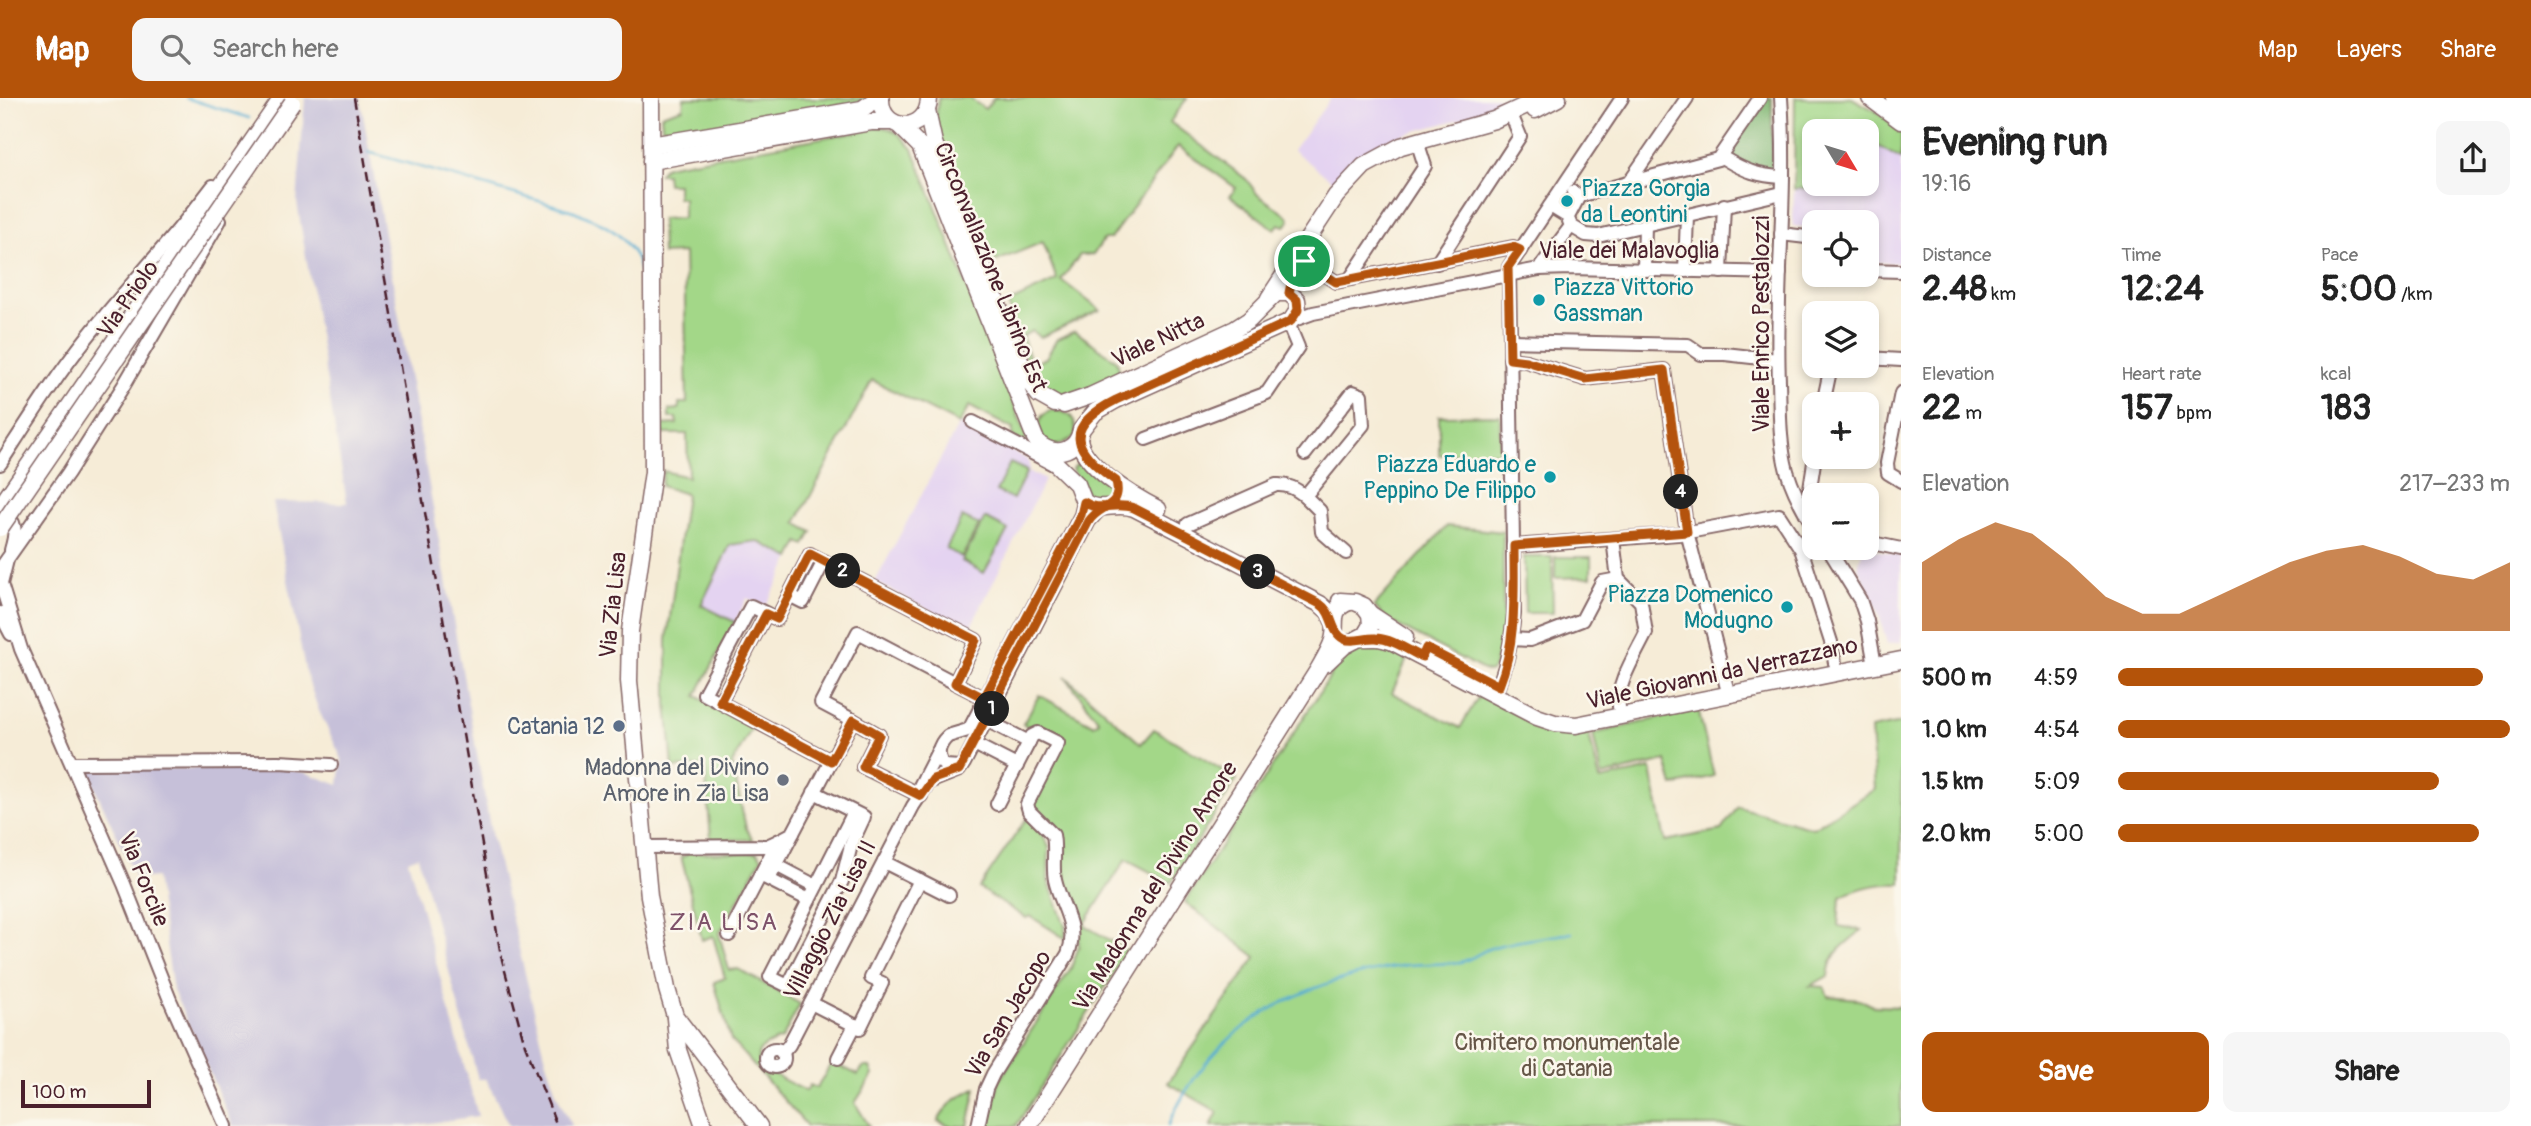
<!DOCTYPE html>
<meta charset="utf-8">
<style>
:root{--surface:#fff;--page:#f6f6f6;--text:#222;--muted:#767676;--accent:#b45309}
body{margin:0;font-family:Pangolin,sans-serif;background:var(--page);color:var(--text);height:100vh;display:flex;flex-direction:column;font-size:26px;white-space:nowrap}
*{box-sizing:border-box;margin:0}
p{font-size:23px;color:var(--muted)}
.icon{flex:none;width:38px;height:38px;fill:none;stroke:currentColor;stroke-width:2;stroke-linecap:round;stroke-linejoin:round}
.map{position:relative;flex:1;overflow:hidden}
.panel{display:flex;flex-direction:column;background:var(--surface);width:630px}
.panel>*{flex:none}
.needle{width:46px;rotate:128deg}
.tools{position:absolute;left:1802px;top:21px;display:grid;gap:14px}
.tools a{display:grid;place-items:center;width:77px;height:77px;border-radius:14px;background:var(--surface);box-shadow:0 4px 10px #0003;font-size:35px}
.scale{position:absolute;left:21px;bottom:18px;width:130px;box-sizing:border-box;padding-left:7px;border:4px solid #4a1f2b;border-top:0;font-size:19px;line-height:24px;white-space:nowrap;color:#4a1f2b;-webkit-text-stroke:5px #fbf7ec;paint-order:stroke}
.pin{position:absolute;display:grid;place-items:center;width:60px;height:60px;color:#fff;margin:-30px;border:4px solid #fff;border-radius:50%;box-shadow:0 2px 7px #0007}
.km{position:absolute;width:35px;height:35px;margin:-18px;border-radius:50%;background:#222;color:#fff;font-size:19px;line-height:35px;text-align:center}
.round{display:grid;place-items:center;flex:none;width:74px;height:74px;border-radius:14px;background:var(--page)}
.overview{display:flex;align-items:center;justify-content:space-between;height:119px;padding:0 21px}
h1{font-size:38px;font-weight:800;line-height:52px}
.figures{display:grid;grid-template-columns:repeat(3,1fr);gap:10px;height:119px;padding:7px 21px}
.figures div{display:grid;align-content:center}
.figures b{font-size:35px;font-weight:800}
.figures small{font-size:19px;font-weight:400}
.figures p{font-size:19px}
.chart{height:196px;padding:14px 21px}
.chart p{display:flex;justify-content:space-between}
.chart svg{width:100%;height:126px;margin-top:7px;fill:var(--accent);opacity:.7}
.cta{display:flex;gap:14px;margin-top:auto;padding:14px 21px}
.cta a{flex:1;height:80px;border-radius:14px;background:var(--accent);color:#fff;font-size:28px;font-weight:800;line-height:80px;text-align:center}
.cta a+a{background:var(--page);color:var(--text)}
ul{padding:0 21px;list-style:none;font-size:23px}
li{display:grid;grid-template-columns:112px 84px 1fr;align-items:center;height:52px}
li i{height:18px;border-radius:9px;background:var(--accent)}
header{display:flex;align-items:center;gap:42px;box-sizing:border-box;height:98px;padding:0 35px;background:var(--accent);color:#fff}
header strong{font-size:33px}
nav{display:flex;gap:38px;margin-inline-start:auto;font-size:24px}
.search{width:490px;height:63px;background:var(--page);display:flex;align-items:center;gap:18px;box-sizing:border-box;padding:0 24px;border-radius:14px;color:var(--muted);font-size:26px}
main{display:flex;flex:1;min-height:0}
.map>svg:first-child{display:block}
.built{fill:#e4d3f1}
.industrial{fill:#c6c0d9}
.green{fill:#a3d788;stroke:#767b5a;stroke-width:2}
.forest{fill:#82b874;stroke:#666c50;stroke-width:2}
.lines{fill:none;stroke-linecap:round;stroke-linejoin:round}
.stream{stroke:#56add2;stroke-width:2.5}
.minor-casing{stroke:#866767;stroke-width:16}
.major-casing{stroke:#866767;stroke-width:19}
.minor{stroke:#fff;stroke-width:12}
.major{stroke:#fff;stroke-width:16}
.rail{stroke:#4a1f2b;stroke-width:2.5;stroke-dasharray:10 5;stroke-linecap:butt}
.major-bridge-casing{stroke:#866767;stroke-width:19;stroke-linecap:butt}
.major-bridge{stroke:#fff;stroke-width:16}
.route-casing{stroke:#fff;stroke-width:14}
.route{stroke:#b45309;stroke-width:9}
.culture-dot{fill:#0f9aa8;stroke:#fbf7ec;stroke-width:2.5}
.service-dot{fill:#5c6f8a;stroke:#fbf7ec;stroke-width:2.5}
.worship-dot{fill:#6b7280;stroke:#fbf7ec;stroke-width:2.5}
.labels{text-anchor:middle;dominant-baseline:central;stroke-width:5;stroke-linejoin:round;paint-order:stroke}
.culture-label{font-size:23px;fill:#0d838f;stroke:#fbf7ec;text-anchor:start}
.street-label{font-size:23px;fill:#4a1f2b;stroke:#fbf7ec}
.service-label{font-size:23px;fill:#4e5e75;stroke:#fbf7ec;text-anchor:end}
.worship-label{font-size:23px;fill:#5b616d;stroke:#fbf7ec;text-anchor:end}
.park-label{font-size:23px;fill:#655647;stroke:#fbf7ec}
.neighbourhood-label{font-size:24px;letter-spacing:2px;fill:#7d5169;stroke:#fbf7ec}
</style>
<header>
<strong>Map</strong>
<div class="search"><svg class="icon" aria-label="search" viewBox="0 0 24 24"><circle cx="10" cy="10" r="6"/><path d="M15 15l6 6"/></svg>Search here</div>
<nav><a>Map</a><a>Layers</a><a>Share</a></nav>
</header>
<main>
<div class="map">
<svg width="1901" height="1028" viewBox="0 0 1901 1028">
<rect width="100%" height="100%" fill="#fbf7ec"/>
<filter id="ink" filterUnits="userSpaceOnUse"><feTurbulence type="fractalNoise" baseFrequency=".0143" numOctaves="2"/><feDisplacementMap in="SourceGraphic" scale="14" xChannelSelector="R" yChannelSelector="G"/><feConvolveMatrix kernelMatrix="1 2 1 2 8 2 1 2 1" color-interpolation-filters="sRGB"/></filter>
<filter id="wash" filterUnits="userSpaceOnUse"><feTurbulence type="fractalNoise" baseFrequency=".00686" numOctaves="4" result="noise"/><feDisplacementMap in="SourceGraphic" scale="28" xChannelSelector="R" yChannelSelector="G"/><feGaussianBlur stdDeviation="1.57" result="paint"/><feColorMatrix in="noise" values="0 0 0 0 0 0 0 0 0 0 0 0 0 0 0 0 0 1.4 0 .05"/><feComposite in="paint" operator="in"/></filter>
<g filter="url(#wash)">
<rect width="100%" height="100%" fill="#f6ecd7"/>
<g class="built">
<path d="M1331,0h188l-29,13 -89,24 -24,11 -19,13 -24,23 -41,-32z"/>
<path d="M1867,42l34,19v104l-34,-1v-40h-52v6l-22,-2 1,-37 17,-1 4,-12v8h52z"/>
<path d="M959,326l66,34 4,5v9l16,8 -76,150 -94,-48z"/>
<path d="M757,443l34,17 -26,49 -18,-9 -12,24 -34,-17 29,-60z"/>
<path d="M1863,450l38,7v87l-14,2 -9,-33 -20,-43z"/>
</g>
<path class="industrial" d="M305,0h55l132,740 53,217 11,38 16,33h-63l-23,-47h-8l-60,-223 -10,4 70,256 -68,10h-177l-60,-136 -17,-113 -20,2 -50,-111 198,1 20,3 35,13 3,-26 -23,-48 -13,-37 -33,-172 74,1 -50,-301z"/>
<g class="green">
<path d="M684,0h185l-5,3 -193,34 -9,-9 -1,-11 22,-7z"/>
<path d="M939,0h30l16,11 9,-11h193l-17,24 76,57 12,16 30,21 2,5 -5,5 -6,-2 -4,5 -6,-4 -39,-29 6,-8 -58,-42 -68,93h-6l-11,16h-13l-19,25 39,30 -59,27 -9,-6 -10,5 10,28 14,-6 11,-19 18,-8 42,30 4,15c-13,5 -44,20 -57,21 -35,2 -48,-69 -56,-94l49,-23 -14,-38 -46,19 -11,-3 -50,-129 -1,-9z"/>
<path d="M1795,0h57l24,13 25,19v29l-34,-19v-9h-18l-5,-2 -29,2v45l-4,12 -17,1z"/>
<path d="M882,29c15,2 21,11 31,22l114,289 -3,5 -12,-7 1,-7 -44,-23 -10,18 -87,-44 -76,143 16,9 -7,13 -6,-3 -8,16 -34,-17 -27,4 -29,60 34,17 -39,74 57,30 -21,38 14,64 7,12 -42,-1 -6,-73 -32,2 -6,-64v-64l19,-146 -25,-8 2,-15 25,6 -1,-43h-25v-9l15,-1 -1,-6h-7v-8l10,-1v-6h8l-3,-150 -22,1 -1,-35 22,-1v-20l-6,-1v-13h-10l-1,-10h-7l5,-7 6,-2z"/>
<path d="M1051,312c18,1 27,7 24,27l-22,11 -9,-5 -6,-18 4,-9z"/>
<path d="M1500,317v37l-61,3v-39z"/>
<path d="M1083,361l30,32 -4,9 -18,1 -19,-32z"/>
<path d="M1010,365l17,8 -14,28 -17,-8z"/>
<path d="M962,419l17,8 -17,32 -16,-8z"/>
<path d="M985,420l23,12 -24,43 -22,-12z"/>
<path d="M1447,428l56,6v101l-9,34 -3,4 -4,1 -98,-51 -15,-15z"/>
<path d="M1524,459h28l1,56h-28z"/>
<path d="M1555,459h36v20l-36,1z"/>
<path d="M1367,546l21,4 19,11 -15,34 68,35 20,-34 67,34 18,4 23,-1 12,49 51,-11 14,72 56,-11 17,-23 75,21 62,-39 -4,-60 30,-6v161c-23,-1 -40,3 -61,13l-2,29 23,4c-17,17 -30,20 -33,46l-18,10 14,1 4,9 31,3 14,7 28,1v119h-690l7,-14 -50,-29 88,-126 -71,-55 155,-241 8,-8z"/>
<path d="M1065,578l76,68 13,-15 83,50 -66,104 -45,-24 -42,66 44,26 -112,175h-28l11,-45 72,-113 8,-22 -2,-25 -16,-44 1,-36 -7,-17 -23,-20 30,-61 -39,-19 16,-29 55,30 5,-4z"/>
<path d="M1698,611l16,67 -41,10 -7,-25 -64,15 -9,-42z"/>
<path d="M1027,720l11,9 11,20 -1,33 17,46 1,13 -36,-23 -4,2 -47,-30z"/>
<path d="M757,754l5,6 -43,76 10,36 9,-1 62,35 -18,35c-57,17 2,41 24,52l4,-6 7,3 15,-26 26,13 5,-8h7l3,8 -18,28 14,23h-62l-76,-86 -17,-58 11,-4 -12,-42 -11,4 -21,-84h5v-3z"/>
<path d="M976,990l-8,38h-19l-11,-5c10,-18 20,-25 38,-33z"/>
</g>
<path class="forest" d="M1766,0h6v76l-29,-9 -14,-12z"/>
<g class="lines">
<g class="stream">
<path d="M186,0l63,20"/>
<path d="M368,54l206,59c35,15 60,26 68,67"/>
<path d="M1168,1028c44,-103 133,-145 239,-161 17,-2 35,0 53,-3 12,-2 22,-12 34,-15 25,-7 52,-10 78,-14"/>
</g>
</g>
</g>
<g filter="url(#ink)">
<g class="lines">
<g class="minor-casing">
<g id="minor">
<path d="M1781,0c7,94 -6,189 -2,283 1,30 0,60 8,90 6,20 16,39 28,57"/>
<path d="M1725,61c20,12 34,17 57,18"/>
<path d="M1629,84l58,-84"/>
<path d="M1579,98l139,-37 42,-61"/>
<path d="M1550,108l18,11 11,-21 -6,-4"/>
<path d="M1571,128l15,9 12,1 184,-43"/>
<path d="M1781,136l34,4"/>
<path d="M1304,163l32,21 177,-35 7,4"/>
<path d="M1437,165l83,-127 -9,-22"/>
<path d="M1539,171l32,-43 -2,-5"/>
<path d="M1644,172l1,-46"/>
<path d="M1867,172l34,1"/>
<path d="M1685,173l2,-56"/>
<path d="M1721,174l3,-67"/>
<path d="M1350,181l75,-113 -8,-25"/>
<path d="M1291,223l22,-8 226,-44 31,-1 210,5"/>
<path d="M1510,243l178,4 13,9h24l53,6"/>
<path d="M1867,260l34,2"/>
<path d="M1510,261l16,2 59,18 79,-9 23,162 42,164"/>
<path d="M1901,295l-14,70 1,10 13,8"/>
<path d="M1823,306l8,-38"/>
<path d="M973,324l80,42"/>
<path d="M1146,341l121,-46 31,-46 -10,-24"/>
<path d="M0,366c28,-43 56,-88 89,-129 40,-50 85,-97 124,-149"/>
<path d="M1305,398l15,15 2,21 24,21"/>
<path d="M2,413c16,10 14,22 9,39"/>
<path d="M1806,416l9,-58"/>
<path d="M1188,426l88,-39c12,-1 20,4 29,11l58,-71 -2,-30 -8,-3 -48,62"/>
<path d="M1613,441l5,40 23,23 5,31c-9,19 -31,53 -27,74"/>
<path d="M1867,444l34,7"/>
<path d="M1514,448l164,-12 101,-19 22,34 4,12 26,81 4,21"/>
<path d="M1828,450l32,52 7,21 8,44"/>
<path d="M7,462l-6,24 20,65 103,235 46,116 56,126"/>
<path d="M3,467l65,-92 56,-88 96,-165"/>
<path d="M789,497l14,7 21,-41"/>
<path d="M0,515l11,21"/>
<path d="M1511,541l19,1 52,-20 20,-38 16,-3"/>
<path d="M1494,597c13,-26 17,-53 20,-81l-5,-347 113,-169"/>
<path d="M720,604l46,-88"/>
<path d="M853,622l26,15 -16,32 58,29"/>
<path d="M986,622l43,22 -32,62"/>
<path d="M974,646l43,22"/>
<path d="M831,663l22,-41 -32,-17 37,-71 97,51"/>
<path d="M72,665l207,-1 52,3"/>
<path d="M960,669l-15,-1c-10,-9 -7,-21 3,-30l20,-6 3,-4 110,-211 3,-13"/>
<path d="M920,688l18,-35"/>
<path d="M814,694l50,25 -13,28 -9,36 -54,105 -18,-9 84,-165"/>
<path d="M644,749l123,-1 11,-5 15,-8 38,-72 -127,-67 47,-88 26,13 33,-65 166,86 -21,43 29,15"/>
<path d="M884,764l65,33"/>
<path d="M776,767l40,21"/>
<path d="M760,777l49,25"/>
<path d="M769,781l24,-46"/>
<path d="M729,837l49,-94"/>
<path d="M811,905l49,25 22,-45 -11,-5 49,-98"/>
<circle cx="775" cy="960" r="9"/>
<path d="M782,955l7,-8 124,-239 16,-24 30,-12 5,-7 125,-242 11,-12"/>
<path d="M838,960l17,-33"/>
<path d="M978,1028l8,-37 7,-15 75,-120c11,-28 -7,-47 -13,-74 -3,-15 1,-30 -2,-45l-24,-24 -2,-7 31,-61 -20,-10 -6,3 -3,6"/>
</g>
</g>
<g class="major-casing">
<g id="major">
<path d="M651,0l2,374 -23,159 -1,50 20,215 18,93 8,27 84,110"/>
<path d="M881,0c-1,36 48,36 48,0"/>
<path d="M1870,0l31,23"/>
<path d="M1894,0l7,6"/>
<path d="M1535,12l23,-12"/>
<path d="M927,13l7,32 94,238 11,14 16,9"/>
<path d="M898,26l22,22 115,292 12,17 30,29 7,18c16,12 31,-1 50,6l186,96 9,8 4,9"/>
<path d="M651,47l211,-36 16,-11"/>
<path d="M651,63l220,-39h22"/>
<path d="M1269,200l67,-102 28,-30 37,-20 93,-26 48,-22"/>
<path d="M1064,307l26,-9 145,-67 14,-9 27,-27h13l8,7 1,10 -7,11 -175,79 -21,12 -14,18"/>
<path d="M1079,340c2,28 56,59 79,71"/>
<path d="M1042,348c17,11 34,4 39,-15"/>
<path d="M0,409l282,-409"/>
<path d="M1370,516l35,23"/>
<path d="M1363,540h16l12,3 146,76 18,6 21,2 325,-65"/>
<path d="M1326,565l18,-17 21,-11 6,-10 -1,-11 -6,-8 -9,-4 -15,-1"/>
<path d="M675,920l3,32 26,76"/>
<path d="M1029,1028l289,-456c5,-9 12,-20 15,-30 5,-16 -5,-30 16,-38"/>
</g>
</g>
<use href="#minor" class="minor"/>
<use href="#major" class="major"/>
<path class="rail" d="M354,0l147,858 24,89 32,81"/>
<g class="major-bridge-casing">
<path id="major-bridge" d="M0,430l292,-425"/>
</g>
<use href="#major-bridge" class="major-bridge"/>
</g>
</g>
<g class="lines" filter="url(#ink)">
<g class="route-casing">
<path id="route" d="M1304,163l-12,18 -3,14 8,7 1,10 -7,11 -175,79c-56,28 -42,51 0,81 7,27 -16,23 -27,40l-130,249 -26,9 -12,17 -58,-29 16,-32 -26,-15 -22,41 -111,-59 46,-88 11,5 33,-65 166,86 -21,43 29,15 97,-183 3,-13c16,11 31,-1 50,6l186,96c14,9 10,28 24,35 10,4 22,-2 32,-1 17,1 31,12 46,19l4,-9 73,38c18,-44 15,-93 15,-140l173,-14 -23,-162 -79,9 -59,-18 -16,-2 -2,-92 12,-17 -7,-3 -177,35 -32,-21"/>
</g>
<use href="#route" class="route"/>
</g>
<g class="culture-dot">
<circle cx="1567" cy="103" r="7"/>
<circle cx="1539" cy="202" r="7"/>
<circle cx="1550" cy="379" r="7"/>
<circle cx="1787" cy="509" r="7"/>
</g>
<circle class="service-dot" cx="619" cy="628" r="7"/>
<circle class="worship-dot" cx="783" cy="682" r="7"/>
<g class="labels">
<g class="culture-label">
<text x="1581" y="90">Piazza Gorgia<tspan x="1581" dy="26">da Leontini</tspan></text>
<text x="1553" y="189">Piazza Vittorio<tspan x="1553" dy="26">Gassman</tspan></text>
<text x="1536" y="366" text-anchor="end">Piazza Eduardo e<tspan x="1536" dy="26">Peppino De Filippo</tspan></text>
<text x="1773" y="496" text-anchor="end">Piazza Domenico<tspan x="1773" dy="26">Modugno</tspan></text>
</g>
<g class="street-label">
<text x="1629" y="152">Viale dei Malavoglia</text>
<text transform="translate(991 169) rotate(68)">Circonvallazione Librino Est</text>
<text transform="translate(128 201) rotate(-55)">Via Priolo</text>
<text transform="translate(1761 226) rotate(-90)">Viale Enrico Pestalozzi</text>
<text transform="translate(1158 242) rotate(-25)">Viale Nitta</text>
<text transform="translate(613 507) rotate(-84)">Via Zia Lisa</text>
<text transform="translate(1722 575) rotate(-12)">Viale Giovanni da Verrazzano</text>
<text transform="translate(144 781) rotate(68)">Via Forcile</text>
<text transform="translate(1155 788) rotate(-58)">Via Madonna del Divino Amore</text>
<text transform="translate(830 822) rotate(-63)">Villaggio Zia Lisa II</text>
<text transform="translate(1008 916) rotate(-59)">Via San Jacopo</text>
</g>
<g class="service-label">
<text x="605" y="628">Catania 12</text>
</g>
<g class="worship-label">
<text x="769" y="669">Madonna del Divino<tspan x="769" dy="26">Amore in Zia Lisa</tspan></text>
</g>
<g class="park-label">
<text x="1567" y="944">Cimitero monumentale<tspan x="1567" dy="26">di Catania</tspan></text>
</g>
<g class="neighbourhood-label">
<text x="724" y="824">ZIA LISA</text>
</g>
</g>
</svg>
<div class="tools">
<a><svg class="needle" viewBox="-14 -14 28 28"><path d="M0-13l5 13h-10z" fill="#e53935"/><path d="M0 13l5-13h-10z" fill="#767676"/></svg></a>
<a><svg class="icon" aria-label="locate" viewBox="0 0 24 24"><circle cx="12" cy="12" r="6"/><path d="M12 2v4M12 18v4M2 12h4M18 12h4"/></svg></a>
<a><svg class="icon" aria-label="layers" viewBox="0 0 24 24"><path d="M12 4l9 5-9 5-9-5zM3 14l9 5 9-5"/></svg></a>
<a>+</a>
<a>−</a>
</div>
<div class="scale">100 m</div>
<div class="pin" style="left:1304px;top:163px;background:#1e9e55"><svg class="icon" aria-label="arrive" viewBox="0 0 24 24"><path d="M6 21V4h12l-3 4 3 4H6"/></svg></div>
<b class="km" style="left:992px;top:611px">1</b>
<b class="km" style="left:843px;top:473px">2</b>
<b class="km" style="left:1258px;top:474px">3</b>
<b class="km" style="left:1681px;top:394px">4</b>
</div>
<section class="panel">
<div class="overview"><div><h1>Evening run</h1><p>19:16</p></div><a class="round"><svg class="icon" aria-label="share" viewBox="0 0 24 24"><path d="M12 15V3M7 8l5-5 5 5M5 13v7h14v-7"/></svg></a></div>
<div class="figures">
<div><p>Distance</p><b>2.48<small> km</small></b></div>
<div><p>Time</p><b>12:24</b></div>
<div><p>Pace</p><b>5:00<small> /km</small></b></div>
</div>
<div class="figures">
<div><p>Elevation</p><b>22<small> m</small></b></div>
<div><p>Heart rate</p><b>157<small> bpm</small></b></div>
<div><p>kcal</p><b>183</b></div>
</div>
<div class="chart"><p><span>Elevation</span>217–233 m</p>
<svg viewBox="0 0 160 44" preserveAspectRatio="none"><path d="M0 44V20L10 12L20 6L30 10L40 20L50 32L60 38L70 38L80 32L90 26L100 20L110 16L120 14L130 18L140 24L150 26L160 20V44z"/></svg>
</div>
<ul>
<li><b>500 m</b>4:59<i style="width:93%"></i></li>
<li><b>1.0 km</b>4:54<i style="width:100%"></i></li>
<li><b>1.5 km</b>5:09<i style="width:82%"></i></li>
<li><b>2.0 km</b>5:00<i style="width:92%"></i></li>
</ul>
<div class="cta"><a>Save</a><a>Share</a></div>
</section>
</main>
